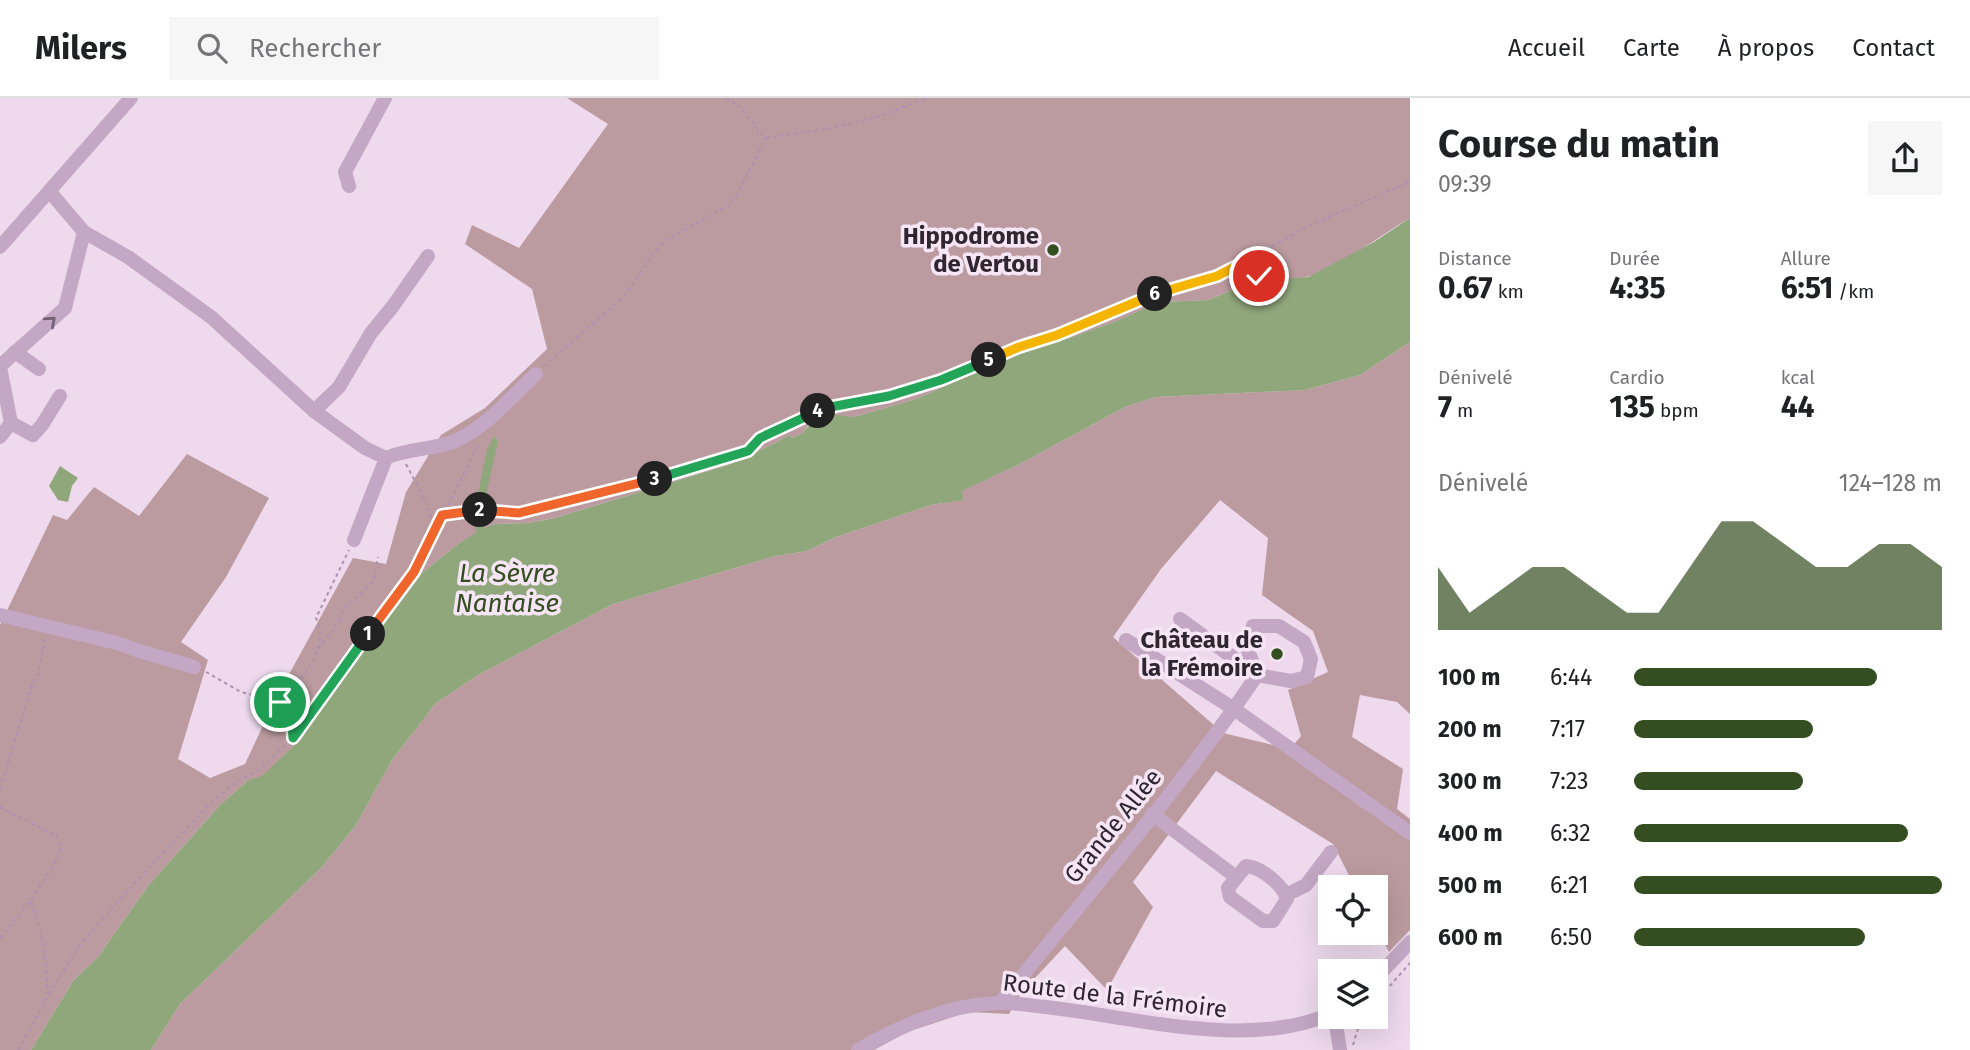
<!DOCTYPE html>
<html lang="fr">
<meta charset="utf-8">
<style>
:root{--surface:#fff;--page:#f6f6f6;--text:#202124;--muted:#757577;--line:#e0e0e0;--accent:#344e21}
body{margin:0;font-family:"Fira Sans",sans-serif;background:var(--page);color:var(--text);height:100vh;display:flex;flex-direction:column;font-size:26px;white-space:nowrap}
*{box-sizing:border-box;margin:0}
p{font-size:23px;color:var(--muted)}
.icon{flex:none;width:38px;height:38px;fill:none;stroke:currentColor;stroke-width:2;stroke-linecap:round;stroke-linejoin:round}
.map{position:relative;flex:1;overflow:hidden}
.side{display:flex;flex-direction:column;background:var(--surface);width:560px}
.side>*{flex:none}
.controls{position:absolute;left:1318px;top:777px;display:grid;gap:14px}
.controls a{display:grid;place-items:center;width:70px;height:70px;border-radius:0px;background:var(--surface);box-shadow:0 7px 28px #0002;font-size:35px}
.pin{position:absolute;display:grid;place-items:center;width:60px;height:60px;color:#fff;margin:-30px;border:4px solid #fff;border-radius:50%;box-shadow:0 2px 7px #0007}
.km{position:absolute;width:35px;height:35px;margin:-18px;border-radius:50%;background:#222;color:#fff;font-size:19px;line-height:35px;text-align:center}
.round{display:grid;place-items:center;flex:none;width:74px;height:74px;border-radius:0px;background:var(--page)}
.head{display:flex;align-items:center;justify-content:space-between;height:119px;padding:0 28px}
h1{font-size:38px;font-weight:700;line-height:52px}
.figures{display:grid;grid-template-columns:repeat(3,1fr);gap:10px;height:119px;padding:7px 28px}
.figures div{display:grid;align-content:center}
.figures b{font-size:30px;font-weight:700}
.figures small{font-size:19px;font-weight:400}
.figures p{font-size:19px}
.chart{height:196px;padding:14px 28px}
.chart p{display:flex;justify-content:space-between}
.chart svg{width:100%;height:126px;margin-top:7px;fill:var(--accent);opacity:.7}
ul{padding:0 28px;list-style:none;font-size:23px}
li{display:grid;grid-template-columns:112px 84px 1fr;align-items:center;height:52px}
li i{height:18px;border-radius:9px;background:var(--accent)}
header{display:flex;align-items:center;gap:42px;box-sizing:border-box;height:98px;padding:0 35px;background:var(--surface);border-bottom:2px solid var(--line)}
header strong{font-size:33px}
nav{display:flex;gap:38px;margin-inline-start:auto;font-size:24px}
.search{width:490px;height:63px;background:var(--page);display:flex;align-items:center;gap:18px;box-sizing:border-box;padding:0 24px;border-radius:0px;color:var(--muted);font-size:26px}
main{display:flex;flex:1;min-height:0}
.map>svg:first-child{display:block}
.green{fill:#bb9ba0;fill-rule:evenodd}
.water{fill:#90a77c}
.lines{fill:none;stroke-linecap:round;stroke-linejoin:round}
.path{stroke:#ae91b0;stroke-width:2;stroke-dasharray:3.5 3.5;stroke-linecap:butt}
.minor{stroke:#c3a7c4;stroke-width:14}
.oneway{stroke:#726074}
.split-1-casing{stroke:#fff;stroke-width:14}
.split-2-casing{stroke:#fff;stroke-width:14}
.split-3-casing{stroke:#fff;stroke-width:14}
.split-4-casing{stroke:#fff;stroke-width:14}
.split-5-casing{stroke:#fff;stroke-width:14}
.split-6-casing{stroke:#fff;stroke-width:14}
.split-7-casing{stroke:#fff;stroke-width:14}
.split-1{stroke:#22a559;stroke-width:9}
.split-2{stroke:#f0652b;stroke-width:9}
.split-3{stroke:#f0652b;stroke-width:9}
.split-4{stroke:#22a559;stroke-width:9}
.split-5{stroke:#22a559;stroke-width:9}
.split-6{stroke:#f5b400;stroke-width:9}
.split-7{stroke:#f5b400;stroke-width:9}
.poi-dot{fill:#344e21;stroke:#f6e5f5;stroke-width:2.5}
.labels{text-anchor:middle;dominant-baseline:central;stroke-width:7;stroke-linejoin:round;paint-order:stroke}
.poi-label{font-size:24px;font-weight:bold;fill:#2f2632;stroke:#f6e5f5;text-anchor:end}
.street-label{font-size:24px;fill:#2f2632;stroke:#f6e5f5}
.water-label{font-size:26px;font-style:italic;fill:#344e21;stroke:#f6e5f5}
</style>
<header>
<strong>Milers</strong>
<div class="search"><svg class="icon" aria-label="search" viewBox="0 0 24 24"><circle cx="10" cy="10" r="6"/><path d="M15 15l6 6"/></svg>Rechercher</div>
<nav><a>Accueil</a><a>Carte</a><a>À propos</a><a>Contact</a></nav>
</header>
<main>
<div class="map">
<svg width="1410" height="952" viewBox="0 0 1410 952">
<rect width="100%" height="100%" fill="#eed9ed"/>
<g class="green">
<path d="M567,0h843v120c-34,19 -93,69 -134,62 -5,-1 -11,-4 -15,-6l-6,6 -46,20 -50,2 -45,20 -42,15 -49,16 -19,3 -25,15 -63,28 -62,18 -37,-2 -15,18 -9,5 -5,-3 -13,8 -47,22 -173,53 -27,5 -33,1 -37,20 -41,33 -3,-1 -13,21 -19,22 -17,29 -19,21 -44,69 -40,39 -12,2 -29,25 -73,82 -50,71 -25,24 -42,69h-31v-425l53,-110 14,5 27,-33 45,29 48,-62 82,44 -43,79 -45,65 27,18 -30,99 32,19 35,-14 31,-66 77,-140 33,6 20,-72 35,-57 44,-27 62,-59 -15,-60 -67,-45 7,-19 47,23 89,-124z"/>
<path d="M1410,244v372l-13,-12 -37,-7 -8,42 51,32 -6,40 13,10v111l-21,22 -13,-26v-39h-21l-22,-43 -117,-73 -83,111 20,25 -46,83 -42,-44 -43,46 -13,22 -41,-2 -61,20 -33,18h-723l29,-46 142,-137 34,-42 36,-65 44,-57 44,-29 133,-70 163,-48 31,-5 29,-14 95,-32 31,-5 -1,-9 57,-26 107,-58 31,-10 149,-7 55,-15zM1220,402l48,38 -6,57 51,36 15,41 -40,18 13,46 -11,13 -67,-16 -110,-96 48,-68z"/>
</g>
<g class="water">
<path d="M1410,120v124l-50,33 -55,15 -149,7 -31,10 -107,58 -56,26 1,9 -32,5 -95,32 -29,14 -31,5 -163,48 -133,70 -44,29 -44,57 -36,65 -34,42 -142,137 -29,46h-120l42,-69 25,-24 50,-71 73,-82 29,-25 12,-3 40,-38 44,-69 19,-21 17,-29 19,-22 13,-21 3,1 41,-33 18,-11v-30l11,-54 7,-13 4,5 -16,74 2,13 11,-4 33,-1 27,-5 173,-53 47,-22 13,-8 5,3 9,-5 19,-20 33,4 62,-18 63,-28 25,-15 19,-3 49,-16 42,-15 45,-20 50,-2 46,-20 6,-6 1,-6 9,-3 6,15 31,-3 66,-35z"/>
<path d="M60,368l18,12 -6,8 -4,16 -10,-2 -9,-14z"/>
</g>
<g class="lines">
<g class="path">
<path d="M726,0l12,7 27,33"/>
<path d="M766,40l61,-9 54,-13 46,-18"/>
<path d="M1248,162l14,19"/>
<path d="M545,268l80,-71 31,-45 13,-12 59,-32 9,-11 29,-57"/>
<path d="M406,366c12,24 25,42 28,69"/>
<path d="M442,417l34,-5 43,3 159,-40 70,-22 12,-13 65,-30 64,-12 52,-16 78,-33 38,-11 89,-40 71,-20 95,-52 98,-42"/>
<path d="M318,551l13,-16 15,-26 27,-25 5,-25"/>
<path d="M206,574l35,20 39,10c17,-17 39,-41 40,-67 1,-5 -2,-12 -4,-17l33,-68"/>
<path d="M274,603l2,7 16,13 1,16"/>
<path d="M0,691l32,-104 7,-13 6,-33"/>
<path d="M0,709l57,29 4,10 -3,12 -28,43c14,28 15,62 18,93"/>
<path d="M0,840l30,-37"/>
<path d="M1376,904l34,-39"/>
<path d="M1348,920l11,4"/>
<path d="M1353,947l7,-23 4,-5"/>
<path d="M19,952l29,-55 32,-50 60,-68 74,-77 26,-21 16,-7 37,-34 121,-166 65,-128"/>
</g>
<g class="minor">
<path d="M349,88l-4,-14 40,-74"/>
<path d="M50,94l34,40 44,25 83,60 103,94 51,37 21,10"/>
<path d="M0,149l131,-149"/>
<path d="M15,254l24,17"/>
<path d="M0,268l65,-58 19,-76"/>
<path d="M0,269l11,56 -11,14"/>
<path d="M314,313l25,-24 32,-54 22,-27 35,-50"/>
<path d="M11,325l22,12 9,-10 18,-29"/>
<path d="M354,442l32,-82c22,-10 47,-8 69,-17 32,-14 56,-44 81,-67"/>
<path d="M0,517l117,28 19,7 58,17"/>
<path d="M1180,521l77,56 34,6 16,-4 4,-18 -7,-17 -25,-16h-26l-7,19 11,30"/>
<path d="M1126,542l108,69 176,124"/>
<path d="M1152,716l84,63"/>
<path d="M1246,768c15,1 37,19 41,33l-14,22h-10l-33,-24 -2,-9z"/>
<path d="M1286,797l20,-10 25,-33"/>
<path d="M1376,880l34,-36"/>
<path d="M1001,904c85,-106 180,-214 256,-327"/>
<path d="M1335,919l5,33"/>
<path d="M858,952c44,-25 89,-45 140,-47 16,-1 33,3 48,4 88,10 202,43 284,7"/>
</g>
</g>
<defs><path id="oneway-chevron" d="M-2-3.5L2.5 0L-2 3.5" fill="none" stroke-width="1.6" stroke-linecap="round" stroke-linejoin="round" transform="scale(1.75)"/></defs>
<use class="oneway" href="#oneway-chevron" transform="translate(51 223) rotate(-42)"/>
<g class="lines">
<g class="split-1-casing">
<path id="split-1" d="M280,604l-6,-1 2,7 16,13 1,17 75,-104"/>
</g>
<g class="split-2-casing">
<path id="split-2" d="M368,536l46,-62 28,-57 38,-5"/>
</g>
<g class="split-3-casing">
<path id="split-3" d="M480,412l39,3 136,-34"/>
</g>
<g class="split-4-casing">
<path id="split-4" d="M655,381l93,-28 12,-13 58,-27"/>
</g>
<g class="split-5-casing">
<path id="split-5" d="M818,313l7,-3 64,-12 52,-16 48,-20"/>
</g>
<g class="split-6-casing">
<path id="split-6" d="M989,262l30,-13 38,-12 98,-41"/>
</g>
<g class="split-7-casing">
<path id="split-7" d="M1155,196l62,-18 31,-16 11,16"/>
</g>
<use href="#split-1" class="split-1"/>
<use href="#split-2" class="split-2"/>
<use href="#split-3" class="split-3"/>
<use href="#split-4" class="split-4"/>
<use href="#split-5" class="split-5"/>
<use href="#split-6" class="split-6"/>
<use href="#split-7" class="split-7"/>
</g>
<g class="poi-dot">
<circle cx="1053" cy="152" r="7"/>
<circle cx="1277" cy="556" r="7"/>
</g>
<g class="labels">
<g class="poi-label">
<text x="1039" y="138">Hippodrome<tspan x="1039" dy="28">de Vertou</tspan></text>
<text x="1263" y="542">Château de<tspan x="1263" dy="28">la Frémoire</tspan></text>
</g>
<g class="street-label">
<text transform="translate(1113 728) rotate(-51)">Grande Allée</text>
<text transform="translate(1115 898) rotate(7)">Route de la Frémoire</text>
</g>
<g class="water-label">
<text x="507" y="475">La Sèvre<tspan x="507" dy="30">Nantaise</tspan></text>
</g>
</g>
</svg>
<div class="controls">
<a><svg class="icon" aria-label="locate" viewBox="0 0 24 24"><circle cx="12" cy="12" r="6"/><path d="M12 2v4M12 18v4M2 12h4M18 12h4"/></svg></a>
<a><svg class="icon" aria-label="layers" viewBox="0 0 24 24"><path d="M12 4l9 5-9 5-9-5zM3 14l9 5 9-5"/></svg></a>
</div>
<div class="pin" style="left:280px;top:604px;background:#1e9e55"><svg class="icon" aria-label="arrive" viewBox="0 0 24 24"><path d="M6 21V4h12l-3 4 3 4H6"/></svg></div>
<div class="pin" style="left:1259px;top:178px;background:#d93025"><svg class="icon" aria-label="check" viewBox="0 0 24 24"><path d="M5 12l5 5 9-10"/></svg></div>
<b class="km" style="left:368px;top:536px">1</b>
<b class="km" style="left:480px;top:412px">2</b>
<b class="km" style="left:655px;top:381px">3</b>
<b class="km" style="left:818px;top:313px">4</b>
<b class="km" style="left:989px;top:262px">5</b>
<b class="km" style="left:1155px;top:196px">6</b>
</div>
<section class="side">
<div class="head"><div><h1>Course du matin</h1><p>09:39</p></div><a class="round"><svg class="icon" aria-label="share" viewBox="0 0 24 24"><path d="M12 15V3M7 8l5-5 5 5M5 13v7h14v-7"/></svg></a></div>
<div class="figures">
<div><p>Distance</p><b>0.67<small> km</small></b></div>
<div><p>Durée</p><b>4:35</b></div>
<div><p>Allure</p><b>6:51<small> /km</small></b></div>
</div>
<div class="figures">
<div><p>Dénivelé</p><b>7<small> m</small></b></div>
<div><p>Cardio</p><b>135<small> bpm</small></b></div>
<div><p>kcal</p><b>44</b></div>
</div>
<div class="chart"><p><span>Dénivelé</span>124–128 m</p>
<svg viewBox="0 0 160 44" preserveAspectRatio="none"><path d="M0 44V22L10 38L20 30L30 22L40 22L50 30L60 38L70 38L80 22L90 6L100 6L110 14L120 22L130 22L140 14L150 14L160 22V44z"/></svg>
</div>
<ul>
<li><b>100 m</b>6:44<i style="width:79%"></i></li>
<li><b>200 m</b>7:17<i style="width:58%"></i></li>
<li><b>300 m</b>7:23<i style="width:55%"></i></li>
<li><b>400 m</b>6:32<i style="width:89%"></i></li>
<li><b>500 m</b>6:21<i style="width:100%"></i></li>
<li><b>600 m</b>6:50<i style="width:75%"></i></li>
</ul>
</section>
</main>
